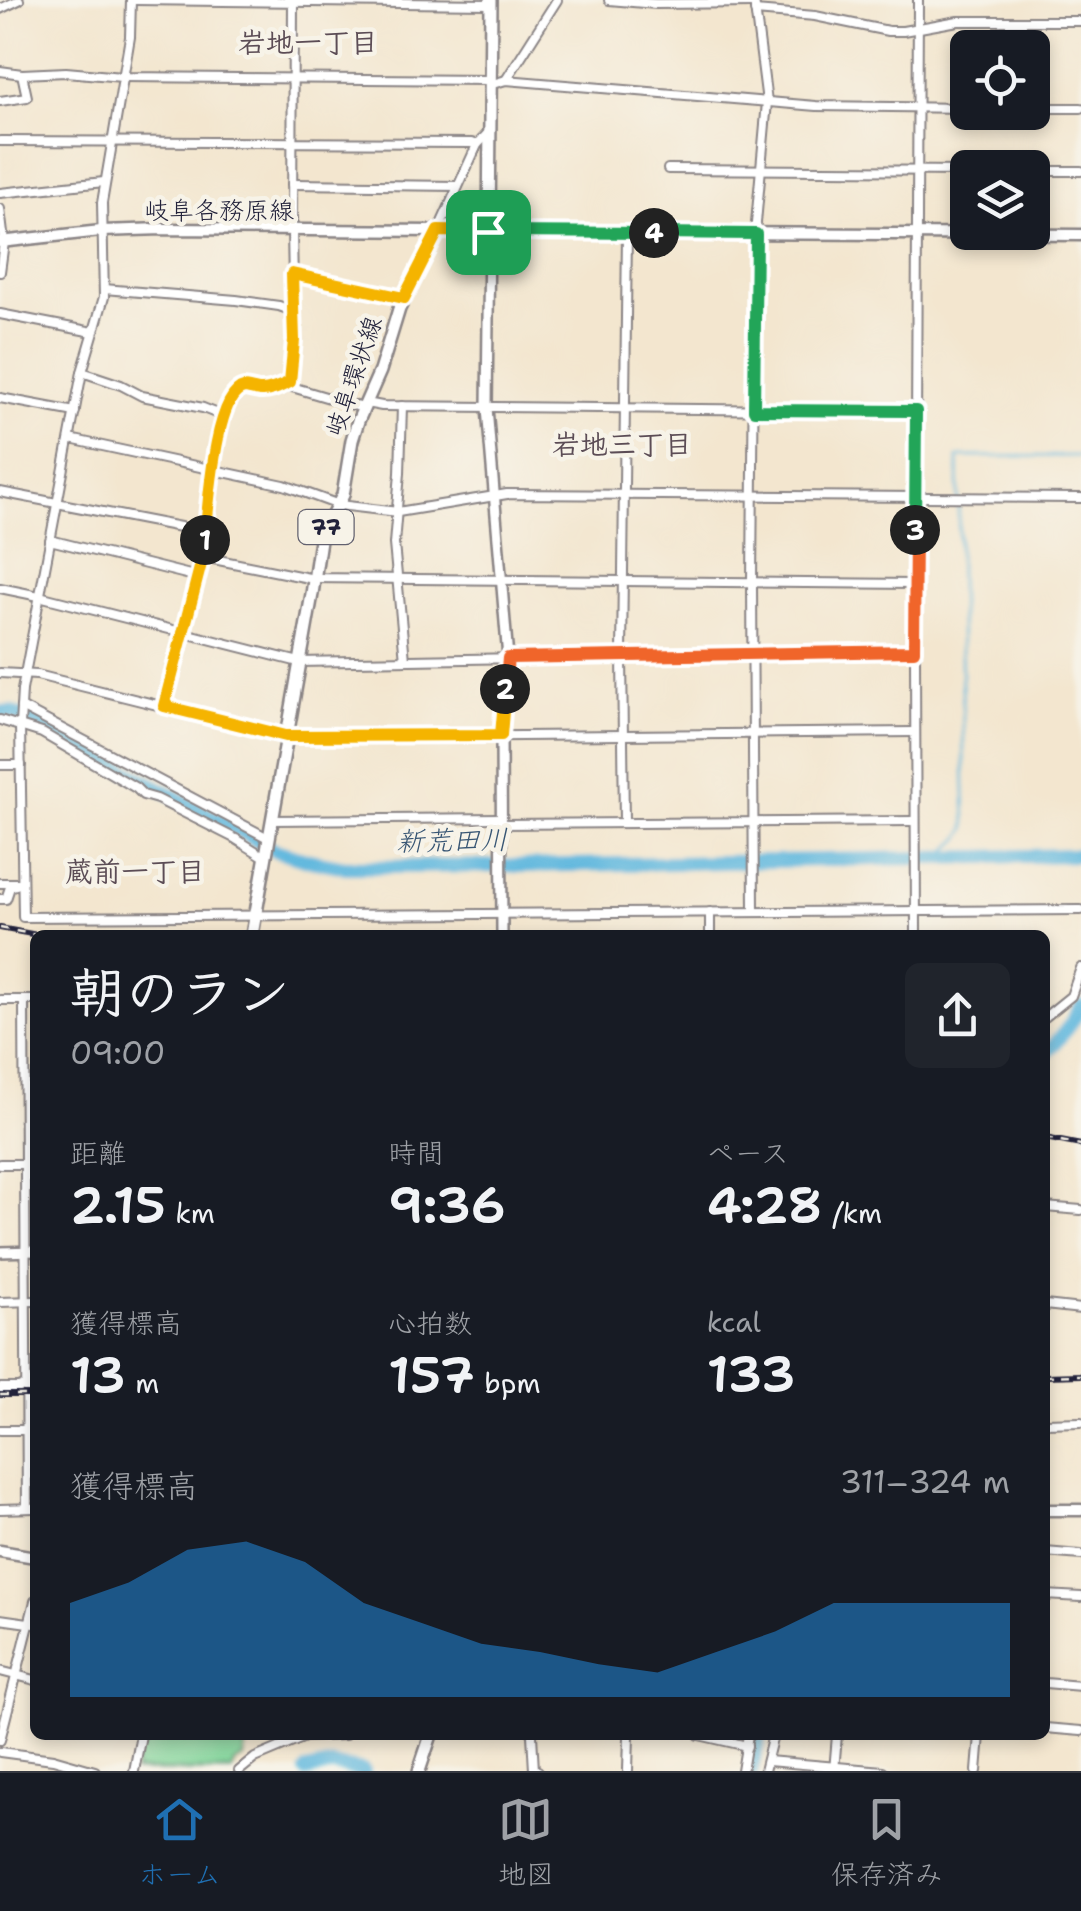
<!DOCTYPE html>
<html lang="ja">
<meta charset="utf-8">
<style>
:root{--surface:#171b24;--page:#20242c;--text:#f1f3f6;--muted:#9ea1a6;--line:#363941;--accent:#1f6fb2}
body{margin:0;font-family:"Shantell Sans","Klee One",sans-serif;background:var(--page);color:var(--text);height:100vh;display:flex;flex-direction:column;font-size:38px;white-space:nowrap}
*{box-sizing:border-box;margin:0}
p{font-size:32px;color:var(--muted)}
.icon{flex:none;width:55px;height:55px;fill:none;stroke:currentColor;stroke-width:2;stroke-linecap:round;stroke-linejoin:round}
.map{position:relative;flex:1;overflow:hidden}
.drawer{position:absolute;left:30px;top:930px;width:1020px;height:810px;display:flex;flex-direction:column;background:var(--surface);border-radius:15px;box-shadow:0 5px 15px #0003}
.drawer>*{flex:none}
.tools{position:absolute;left:950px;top:30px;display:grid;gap:20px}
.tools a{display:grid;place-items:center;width:100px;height:100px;border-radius:15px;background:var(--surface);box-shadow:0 5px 15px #0003;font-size:50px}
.pin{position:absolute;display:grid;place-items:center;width:85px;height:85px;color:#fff;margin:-42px;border-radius:20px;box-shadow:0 5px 15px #0006}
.km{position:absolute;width:50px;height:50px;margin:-25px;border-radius:50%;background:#222;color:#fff;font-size:28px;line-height:50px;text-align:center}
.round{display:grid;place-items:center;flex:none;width:105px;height:105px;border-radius:15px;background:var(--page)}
.head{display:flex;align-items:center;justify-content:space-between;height:170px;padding:0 40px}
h1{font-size:55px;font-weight:600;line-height:75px}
.stats{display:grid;grid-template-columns:repeat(3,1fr);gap:15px;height:170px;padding:10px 40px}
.stats div{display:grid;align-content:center}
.stats b{font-size:50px;font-weight:600}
.stats small{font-size:28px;font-weight:400}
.stats p{font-size:28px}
.chart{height:280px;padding:20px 40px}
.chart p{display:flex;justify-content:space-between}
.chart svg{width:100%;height:180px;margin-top:10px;fill:var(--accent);opacity:.7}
.dock{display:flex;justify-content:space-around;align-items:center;height:140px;border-top:2px solid var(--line);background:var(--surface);font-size:28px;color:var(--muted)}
.dock a{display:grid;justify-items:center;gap:5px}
.dock .selected{color:var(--accent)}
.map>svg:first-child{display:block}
.green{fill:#7ed498;stroke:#507b6a;stroke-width:2.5}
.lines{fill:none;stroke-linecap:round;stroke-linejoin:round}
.stream{stroke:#61b8de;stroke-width:2.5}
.river{stroke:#61b8de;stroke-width:14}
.minor-casing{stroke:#8a8485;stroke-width:12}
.tertiary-casing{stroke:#8a8485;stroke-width:14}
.secondary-casing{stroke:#8a8485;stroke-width:15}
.primary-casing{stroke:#8a8485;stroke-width:16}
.minor{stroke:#fff;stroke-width:8}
.tertiary{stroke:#fff;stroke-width:9}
.secondary{stroke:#fff;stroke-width:10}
.primary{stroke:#fff;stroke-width:11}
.rail-casing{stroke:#22223b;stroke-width:6}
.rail{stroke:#f7f3e8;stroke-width:2.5;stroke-dasharray:8;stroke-linecap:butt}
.split-1-casing{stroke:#fff;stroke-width:20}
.split-2-casing{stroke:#fff;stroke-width:20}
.split-3-casing{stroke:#fff;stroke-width:20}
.split-4-casing{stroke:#fff;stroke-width:20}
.split-5-casing{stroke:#fff;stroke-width:20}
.split-1{stroke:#f5b400;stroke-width:12}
.split-2{stroke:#f5b400;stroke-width:12}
.split-3{stroke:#f0652b;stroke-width:12}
.split-4{stroke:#22a559;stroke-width:12}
.split-5{stroke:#22a559;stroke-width:12}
.labels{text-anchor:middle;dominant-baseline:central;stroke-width:9;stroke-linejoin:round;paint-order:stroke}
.shield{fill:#f7f3e8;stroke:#62616f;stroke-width:2.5}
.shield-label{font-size:22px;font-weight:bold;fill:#22223b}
.street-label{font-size:25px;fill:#22223b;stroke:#f7f3e8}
.neighbourhood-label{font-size:28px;font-weight:bold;fill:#5c4d56;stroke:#f7f3e8}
.water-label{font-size:28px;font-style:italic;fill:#385674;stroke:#f7f3e8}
</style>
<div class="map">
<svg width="1081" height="1771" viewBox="0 0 1081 1771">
<rect width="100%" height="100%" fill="#f7f3e8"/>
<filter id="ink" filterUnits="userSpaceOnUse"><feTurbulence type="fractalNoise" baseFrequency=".01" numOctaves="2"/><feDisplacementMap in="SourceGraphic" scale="20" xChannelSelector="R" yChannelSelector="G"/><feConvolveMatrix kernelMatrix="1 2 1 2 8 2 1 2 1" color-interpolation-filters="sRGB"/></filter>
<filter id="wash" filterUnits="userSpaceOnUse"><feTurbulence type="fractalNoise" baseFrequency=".0048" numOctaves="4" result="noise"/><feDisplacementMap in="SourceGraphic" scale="40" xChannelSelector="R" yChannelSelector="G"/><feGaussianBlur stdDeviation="2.25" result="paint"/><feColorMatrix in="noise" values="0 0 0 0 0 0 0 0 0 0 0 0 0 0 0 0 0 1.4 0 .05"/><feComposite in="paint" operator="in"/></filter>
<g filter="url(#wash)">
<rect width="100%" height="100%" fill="#f3e6cf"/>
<path class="green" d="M140,1735h113v2h-5l-4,21 -10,5 -2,8h-98z"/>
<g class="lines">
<path class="stream" d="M941,857l19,-18 6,-10 -7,-249 -1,-123 123,-1"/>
<g class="river">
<path d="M0,712h10l29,11 235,127 35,10 36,7 171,-1 565,-11"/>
<path d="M1045,1053c16,-14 26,-28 36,-47"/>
<path d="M306,1771l26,-6 31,6"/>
<path d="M751,1771l9,-36"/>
</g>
</g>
</g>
<g filter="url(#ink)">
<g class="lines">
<g class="minor-casing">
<g id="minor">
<path d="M131,0l-1,37 -28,166 2,94 -22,75 -60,318 -2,35 3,192 1058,-7"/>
<path d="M134,0l357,4"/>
<path d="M609,0l47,4 98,-1"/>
<path d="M754,0l13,102 -12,132 -3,349 2,328"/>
<path d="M0,9l19,-9"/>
<path d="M755,11l60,5 73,15h15l55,-10h123"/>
<path d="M0,71l22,3 44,-2 56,5 368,3"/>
<path d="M506,80l51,-80"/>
<path d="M489,85l17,-5 310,26 152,2"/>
<path d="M0,101l27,-4 -5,-23"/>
<path d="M1032,108h49"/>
<path d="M0,141l472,2 5,2"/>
<path d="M668,169l300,2"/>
<path d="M1032,171h49"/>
<path d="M292,184l166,2"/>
<path d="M0,193l104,-11"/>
<path d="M0,209l4,33 -4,30"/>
<path d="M438,231l39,-86 12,-13"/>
<path d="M293,274l111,24"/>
<path d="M104,289l132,11 43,6 14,5"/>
<path d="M0,314l93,18"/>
<path d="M82,372l39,13 21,11 61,12 20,8"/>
<path d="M290,383l4,-43 -2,-110 1,-230"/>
<path d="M290,383l2,4 71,21"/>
<path d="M0,398l75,14"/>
<path d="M366,403l16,3 534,5"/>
<path d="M402,406l-2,67 -6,71 11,116"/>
<path d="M70,439l214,46 55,20 59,7 109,-18 574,4"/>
<path d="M0,492l206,40"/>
<path d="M50,540l148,37"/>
<path d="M203,557l106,21 606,6"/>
<path d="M0,588l39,8 260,66 616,-11"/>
<path d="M0,673l37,2 249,62 22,1 607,-6"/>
<path d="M164,706l39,-149 17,-133c3,-10 11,-30 22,-35 7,-3 17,3 25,2 8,-1 16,-5 23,-8"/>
<path d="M21,707l247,131"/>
<path d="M0,720l42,13 94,55 7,7 14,4 79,40 29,18"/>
<path d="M0,765h21"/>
<path d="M272,820l229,-2"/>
<path d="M624,823l-2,-167 5,-423"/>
<path d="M501,824l414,-3"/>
<path d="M0,883h22l-12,4 -4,12h-6"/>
<path d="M710,912v23"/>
<path d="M916,935l-1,-284 3,-651"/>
<path d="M0,1000h35"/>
<path d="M24,1000l3,508"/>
<path d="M1045,1017l26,-21 10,-28"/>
<path d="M0,1164h35"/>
<path d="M1045,1207l36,3"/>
<path d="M0,1302l35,-1"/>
<path d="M1045,1305l36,4"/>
<path d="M0,1388h19l16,-7"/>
<path d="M1045,1423l36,-1"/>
<path d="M0,1430h35"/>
<path d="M0,1509l35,-1"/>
<path d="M1045,1552l36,3"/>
<path d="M1045,1595l36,2"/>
<path d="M0,1619l35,5"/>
<path d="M0,1671l35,9"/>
<path d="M1045,1683l36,3"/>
<path d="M1045,1728l36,3"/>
<path d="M532,1735l2,35 4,1"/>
<path d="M699,1735l48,11"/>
<path d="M0,1740l35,-139"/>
<path d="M0,1752l53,7 42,12"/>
<path d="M768,1761l115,10"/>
<path d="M134,1771l7,-36"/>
<path d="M239,1771l16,-13 50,-21 40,-2"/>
<path d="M628,1771l1,-36"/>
<path d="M742,1771l6,-36"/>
<path d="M764,1771l9,-36"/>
<path d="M834,1771l3,-36"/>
<path d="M977,1771l3,-36"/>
</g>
</g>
<g class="tertiary-casing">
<g id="tertiary">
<path d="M489,232l-2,176 21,250 -7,77 1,200"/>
<path d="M0,1252l35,-1"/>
</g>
</g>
<g class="secondary-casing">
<g id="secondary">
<path d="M489,232l592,3"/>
<path d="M0,242l101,-11 62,-2 275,2"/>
<path d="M1045,1510h36"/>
<path d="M0,1551l35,6"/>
</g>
</g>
<g class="primary-casing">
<g id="primary">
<path d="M252,935l60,-341 8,-54 23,-45 9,-55 6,-19 22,-50 19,-62 39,-78 51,1 2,-232"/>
<path d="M419,1771l12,-36"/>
</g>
</g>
<use href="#minor" class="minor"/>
<use href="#tertiary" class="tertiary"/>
<use href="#secondary" class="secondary"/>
<use href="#primary" class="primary"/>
<g class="rail-casing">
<g id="rail">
<path d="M0,928l37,7"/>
<path d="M1045,1138l36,7"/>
<path d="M1045,1376l36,-1"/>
<path d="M0,1395h35"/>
</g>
</g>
<use href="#rail" class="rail"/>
</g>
</g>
<g class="lines" filter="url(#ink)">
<g class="split-1-casing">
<path id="split-1" d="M205,540c3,-27 9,-146 39,-152 3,0 13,3 16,3 10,1 21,-5 30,-9l4,-42 -2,-66 112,24 34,-67 50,1"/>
</g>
<g class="split-2-casing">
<path id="split-2" d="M205,540l-2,16 -39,150 122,30 215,-1 4,-46"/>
</g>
<g class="split-3-casing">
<path id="split-3" d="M505,689l3,-31 406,-7 1,-121"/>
</g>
<g class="split-4-casing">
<path id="split-4" d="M654,233l102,1 -2,176 162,1 -1,119"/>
</g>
<g class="split-5-casing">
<path id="split-5" d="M488,232l166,1"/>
</g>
<use href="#split-1" class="split-1"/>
<use href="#split-2" class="split-2"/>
<use href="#split-3" class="split-3"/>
<use href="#split-4" class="split-4"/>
<use href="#split-5" class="split-5"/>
</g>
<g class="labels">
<rect class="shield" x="298.5" y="510" width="55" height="34" rx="8"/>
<g class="shield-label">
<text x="326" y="527">77</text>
</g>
<g class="street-label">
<text x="219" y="210">岐阜各務原線</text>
<text transform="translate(353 376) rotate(-71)">岐阜環状線</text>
</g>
<g class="neighbourhood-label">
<text x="308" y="42">岩地一丁目</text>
<text x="622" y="444">岩地三丁目</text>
<text x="135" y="871">蔵前一丁目</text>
</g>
<g class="water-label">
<text transform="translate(452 840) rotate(-1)">新荒田川</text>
</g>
</g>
</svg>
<div class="tools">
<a><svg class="icon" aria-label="locate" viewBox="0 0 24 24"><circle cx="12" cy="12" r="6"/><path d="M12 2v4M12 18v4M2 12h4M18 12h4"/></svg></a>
<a><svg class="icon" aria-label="layers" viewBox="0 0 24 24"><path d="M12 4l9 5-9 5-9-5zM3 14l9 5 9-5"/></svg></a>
</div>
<div class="pin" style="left:488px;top:232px;background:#1e9e55"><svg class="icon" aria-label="arrive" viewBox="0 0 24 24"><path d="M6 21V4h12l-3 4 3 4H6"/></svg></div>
<b class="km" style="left:205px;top:540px">1</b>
<b class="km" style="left:505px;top:689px">2</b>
<b class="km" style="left:915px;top:530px">3</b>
<b class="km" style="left:654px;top:233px">4</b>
<section class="drawer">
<div class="head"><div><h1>朝のラン</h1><p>09:00</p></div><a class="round"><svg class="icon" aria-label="share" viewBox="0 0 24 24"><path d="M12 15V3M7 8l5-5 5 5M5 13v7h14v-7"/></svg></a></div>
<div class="stats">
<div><p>距離</p><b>2.15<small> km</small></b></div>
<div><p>時間</p><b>9:36</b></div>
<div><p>ペース</p><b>4:28<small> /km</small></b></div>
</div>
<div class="stats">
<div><p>獲得標高</p><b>13<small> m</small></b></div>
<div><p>心拍数</p><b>157<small> bpm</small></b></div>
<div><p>kcal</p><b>133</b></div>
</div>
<div class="chart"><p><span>獲得標高</span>311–324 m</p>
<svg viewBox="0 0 160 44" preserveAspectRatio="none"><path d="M0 44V21L10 16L20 8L30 6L40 11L50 21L60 26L70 31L80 33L90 36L100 38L110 33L120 28L130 21L140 21L150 21L160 21V44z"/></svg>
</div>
</section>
</div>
<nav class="dock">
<a class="selected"><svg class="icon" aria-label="home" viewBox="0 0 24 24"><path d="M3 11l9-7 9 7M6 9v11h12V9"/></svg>ホーム</a>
<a><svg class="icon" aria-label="map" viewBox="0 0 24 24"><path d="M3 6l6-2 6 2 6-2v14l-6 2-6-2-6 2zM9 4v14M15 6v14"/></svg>地図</a>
<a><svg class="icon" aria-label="saved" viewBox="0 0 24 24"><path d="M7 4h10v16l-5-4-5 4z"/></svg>保存済み</a>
</nav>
